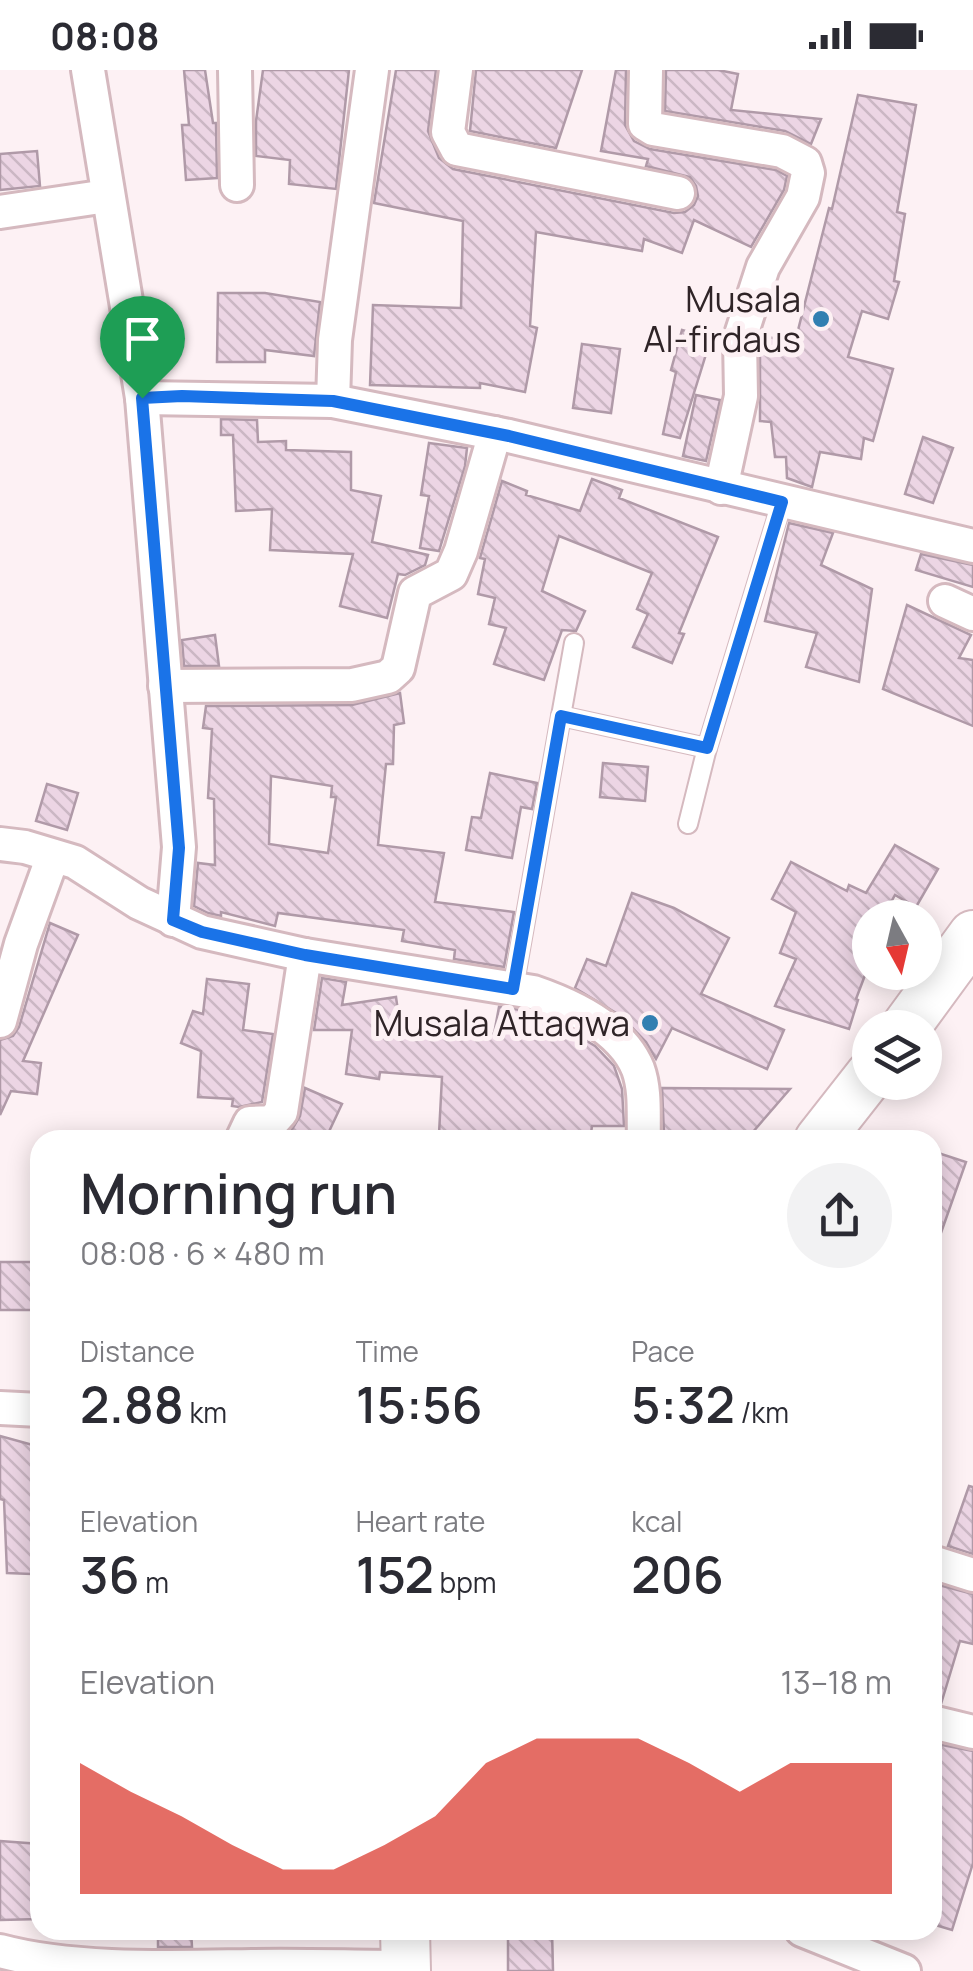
<!DOCTYPE html>
<meta charset="utf-8">
<style>
:root{--surface:#fff;--page:#f2f2f3;--text:#2b2b33;--muted:#7c7c81;--accent:#d93025}
body{margin:0;font-family:Manrope,sans-serif;background:var(--page);color:var(--text);height:100vh;display:flex;flex-direction:column;font-size:38px;white-space:nowrap}
*{box-sizing:border-box;margin:0}
p{font-size:32px;color:var(--muted)}
.icon{flex:none;width:55px;height:55px;fill:none;stroke:currentColor;stroke-width:2;stroke-linecap:round;stroke-linejoin:round}
.map{position:relative;flex:1;overflow:hidden}
.panel{position:absolute;left:30px;top:1060px;width:912px;height:810px;display:flex;flex-direction:column;background:var(--surface);border-radius:30px;box-shadow:0 5px 25px #0003}
.panel>*{flex:none}
.needle{width:65px;rotate:172deg}
.buttons{position:absolute;left:852px;top:830px;display:grid;gap:20px}
.buttons a{display:grid;place-items:center;width:90px;height:90px;border-radius:50%;background:var(--surface);box-shadow:0 5px 25px #0003;font-size:50px}
.pin{position:absolute;display:grid;place-items:center;width:85px;height:85px;color:#fff;margin:-102px -42px;border-radius:50% 50% 50% 0;rotate:-45deg;box-shadow:0 0 10px #0007}
.pin .icon{rotate:45deg}
.round{display:grid;place-items:center;flex:none;width:105px;height:105px;border-radius:52px;background:var(--page)}
.overview{display:flex;align-items:center;justify-content:space-between;height:170px;padding:0 50px}
h1{font-size:55px;font-weight:600;line-height:75px}
.figures{display:grid;grid-template-columns:repeat(3,1fr);gap:15px;height:170px;padding:10px 50px}
.figures div{display:grid;align-content:center}
.figures b{font-size:50px;font-weight:600}
.figures small{font-size:28px;font-weight:400}
.figures p{font-size:28px}
.chart{height:280px;padding:20px 50px}
.chart p{display:flex;justify-content:space-between}
.chart svg{width:100%;height:180px;margin-top:10px;fill:var(--accent);opacity:.7}
.status{display:flex;justify-content:space-between;align-items:center;height:70px;padding:0 50px;background:var(--surface);direction:ltr}
.status svg{height:28px;fill:currentColor}
.map>svg:first-child{display:block}
.building{fill:url(#building-back-hatch);stroke:#b09aa8;stroke-width:2.5;fill-rule:evenodd}
.lines{fill:none;stroke-linecap:round;stroke-linejoin:round}
.service-casing{stroke:#d5b9bf;stroke-width:22}
.minor-casing{stroke:#d5b9bf;stroke-width:38}
.secondary-casing{stroke:#d5b9bf;stroke-width:52}
.service{stroke:#fff;stroke-width:18}
.minor{stroke:#fff;stroke-width:32}
.secondary{stroke:#fff;stroke-width:48}
.route-casing{stroke:#fff;stroke-width:20}
.route{stroke:#1a73e8;stroke-width:12}
.poi-dot{fill:#317fb1;stroke:#fdf1f4;stroke-width:4}
.labels{text-anchor:middle;dominant-baseline:central;stroke-width:10;stroke-linejoin:round;paint-order:stroke}
.poi-label{font-size:35px;fill:#2f2427;stroke:#fdf1f4;text-anchor:end}
</style>
<div class="status"><b>08:08</b><svg viewBox="0 0 49 12"><path d="M0 12V9h3v3zM5 12V6h3v6zM10 12V3h3v9zM15 12V0h3v12zM26 1h20v11H26zM47 4h2v5h-2z"/></svg></div>
<div class="map">
<svg width="973" height="1901" viewBox="0 0 973 1901">
<defs>
<pattern id="building-back-hatch" width="6" height="6" patternUnits="userSpaceOnUse" patternTransform="scale(2.5)"><rect width="6" height="6" fill="#ecd5e4"/><path d="M-1 5l2 2M0 0l6 6M5-1l2 2" fill="none" stroke="#cbb7c4"/></pattern>
</defs>
<rect width="100%" height="100%" fill="#fdf1f4"/>
<g class="building">
<path d="M184,0h21l8,53h3l1,55 -31,2 -4,-55h7z"/>
<path d="M263,0h86l-13,119 -47,-5 1,-24 -34,-4v-35z"/>
<path d="M396,0h40l-8,61 11,27 14,11 221,44 11,-1 9,-7 4,-9 -2,-10 -6,-9 -44,-11 2,-7 -47,-8 15,-81h10l-1,55 9,16 16,8 126,21 11,6 -3,14 -33,57 -57,-27 -12,33 -38,-14 -2,12 -106,-19 -6,94 7,2 -12,64 -45,-9v5l-110,-3 3,-80 88,3 2,-87 -89,-18z"/>
<path d="M476,0h106l-26,78 -86,-17z"/>
<path d="M666,0h52l20,4 -7,36 90,9 -10,25 -26,-13 -120,-20z"/>
<path d="M858,25l58,10 -19,107 8,2 -11,67 5,1 -11,37 -26,-8 -14,46 45,12 -20,72 -9,-3 -3,21 -41,-7 -8,35 -25,-9 -1,-21h-11l-4,-35 -11,-1v-80l2,-5 33,6 34,-134 3,1z"/>
<path d="M37,81l3,35 -40,4v-36z"/>
<path d="M218,223h47l55,9 -6,54 -49,-6v12h-48z"/>
<path d="M682,260l29,8 -31,100 -17,-4 13,-62 -5,-2z"/>
<path d="M582,274l38,5 -9,64 -38,-5z"/>
<path d="M696,325l24,5 -14,61 -23,-5z"/>
<path d="M221,349l36,1 1,22 28,-1v9l65,2v38l30,6 -9,46 56,13 -3,10 -20,10 -7,-1 -11,44 -47,-12 13,-52 -83,-4 2,-41 -36,2 -3,-76h-12z"/>
<path d="M923,367l30,11 -20,55 -28,-9z"/>
<path d="M429,373l38,5 -2,18 -26,85 -19,-3 9,-52 -8,-1z"/>
<path d="M592,409l30,11 -3,8 99,39 -39,96 5,1 -12,29 -39,-16 15,-33 -11,-5 15,-36 -93,-37 -17,55 43,20 -9,20 -14,-1 -18,50 -50,-16 12,-36 -17,-4 6,-26 -17,-4 7,-35 -5,-1 22,-77 25,10 -1,4 54,16z"/>
<path d="M789,453l44,10 -12,32 51,24 -13,93 -53,-15 11,-34 -52,-12z"/>
<path d="M921,484l52,11v22l-57,-17z"/>
<path d="M907,535l64,30 -12,23 14,2v66l-90,-37z"/>
<path d="M215,565l4,31h-35l-2,-26z"/>
<path d="M400,623l4,30 -10,2 -1,39h-7l-8,81 66,8 -9,49 79,10 -10,55 -50,-8 1,-9 -53,-9 2,-11 -126,-17 -3,13 -54,-14v4l-13,-3 -14,-7 4,-43 17,2 -1,-66 -6,-1 4,-69 -9,-1 3,-22 146,-1zM271,706l61,10 -1,11h5l-8,56 -59,-9z"/>
<path d="M603,693l45,4 -3,34 -45,-4z"/>
<path d="M490,703l47,10 -5,26 -11,-2 -9,51 -46,-8 6,-33 9,1z"/>
<path d="M47,714l31,9 -11,37 -31,-9z"/>
<path d="M895,775l43,24 -22,38 -21,-12 -5,9 29,14h-49v44l-14,37 2,1 -9,29 -74,-23 21,-47 -16,-6 16,-41 -24,-13 19,-37 56,29 2,-6 17,8z"/>
<path d="M632,823l42,15 55,30 -28,56 83,36 -17,39 -95,-41 -16,31 -10,-17 -25,-26 -46,-28 12,-29 19,7z"/>
<path d="M50,853l28,12 -55,126 18,2 -4,31 -26,-3 -11,24v-75l13,-4 6,-9z"/>
<path d="M322,908l24,4 -4,23 54,-8 5,36 61,4 2,-7 30,4 5,-27 29,4 27,11 40,24 19,20 8,23 2,37h-32l-2,14 -151,-6 3,-57 -62,-5 -1,7 -33,-5 6,-44h-38z"/>
<path d="M207,909l42,5 -6,46 30,4 -11,68 -23,5 -7,-1 1,-7 -35,-2 3,-46 -20,-8 12,-32 10,3z"/>
<path d="M305,1018l37,16 -17,36h-12l-22,-9 9,-15z"/>
<path d="M662,1018l128,1 -44,51h-20v-5l-62,-1z"/>
<path d="M932,1081l34,11 -30,85h-4z"/>
<path d="M0,1192h32v15h8v33h-40z"/>
<path d="M0,1366l40,11v107l-8,1 -1,19 -24,-1 -3,-73 -4,-1z"/>
<path d="M969,1416l4,1v67l-25,-8z"/>
<path d="M935,1514l38,10v50l-13,-3 -19,63 -9,-1z"/>
<path d="M932,1673l41,8v112l-21,67 -20,-6z"/>
<path d="M0,1771l40,3v75l-40,1z"/>
<path d="M165,1860h26l1,17h-34v-8l8,-1z"/>
<path d="M508,1860h44l1,41h-45z"/>
</g>
<g class="lines">
<g class="service-casing">
<g id="service">
<path d="M561,646l13,-73"/>
<path d="M688,754l19,-76 75,-246"/>
<path d="M513,919l48,-273 146,32"/>
</g>
</g>
<g class="minor-casing">
<g id="minor">
<path d="M88,0l54,328 37,449 -6,73"/>
<path d="M235,0l2,115"/>
<path d="M456,0l-8,62 9,17 221,44"/>
<path d="M646,0l-1,54 8,5 129,22 23,12 3,10 -5,24 -40,70 -23,71 1,58 -20,92"/>
<path d="M0,142l107,-16"/>
<path d="M142,328l191,3 176,35 464,110"/>
<path d="M333,331l2,-61 37,-270"/>
<path d="M945,531l28,13"/>
<path d="M165,616l187,-1 36,-8 10,-9 17,-75 36,-19 10,-23 34,-118"/>
<path d="M0,774l25,3 50,15 64,41 63,29 103,23 228,37c38,13 89,37 105,77 8,22 5,48 6,71"/>
<path d="M0,951l21,-77 32,-88"/>
<path d="M242,1070l8,-17 22,-1 9,-10 24,-157"/>
<path d="M0,1338l40,2"/>
<path d="M932,1492l41,13"/>
<path d="M932,1652l41,10"/>
<path d="M802,1860l102,41"/>
<path d="M0,1881c74,20 174,16 252,15 51,-1 103,1 154,1"/>
</g>
</g>
<g class="secondary-casing">
<g id="secondary">
<path d="M905,958l68,-93"/>
<path d="M819,1070l51,-65"/>
<path d="M405,1860l1,41"/>
</g>
</g>
<use href="#service" class="service"/>
<use href="#minor" class="minor"/>
<use href="#secondary" class="secondary"/>
</g>
<g class="lines">
<g class="route-casing">
<path id="route" d="M182,326l151,5 176,35 273,66 -75,246 -146,-32 -48,273 -208,-34 -103,-23 -29,-12 6,-72 -37,-450z"/>
</g>
<use href="#route" class="route"/>
</g>
<g class="poi-dot">
<circle cx="821" cy="249" r="10"/>
<circle cx="650" cy="953" r="10"/>
</g>
<g class="labels">
<g class="poi-label">
<text x="801" y="229">Musala<tspan x="801" dy="40">Al-firdaus</tspan></text>
<text x="630" y="953">Musala Attaqwa</text>
</g>
</g>
</svg>
<div class="buttons">
<a><svg class="needle" viewBox="-14 -14 28 28"><path d="M0-13l5 13h-10z" fill="#e53935"/><path d="M0 13l5-13h-10z" fill="#7c7c81"/></svg></a>
<a><svg class="icon" aria-label="layers" viewBox="0 0 24 24"><path d="M12 4l9 5-9 5-9-5zM3 14l9 5 9-5"/></svg></a>
</div>
<div class="pin" style="left:142px;top:328px;background:#1e9e55"><svg class="icon" aria-label="arrive" viewBox="0 0 24 24"><path d="M6 21V4h12l-3 4 3 4H6"/></svg></div>
<section class="panel">
<div class="overview"><div><h1>Morning run</h1><p>08:08 · 6 × 480 m</p></div><a class="round"><svg class="icon" aria-label="share" viewBox="0 0 24 24"><path d="M12 15V3M7 8l5-5 5 5M5 13v7h14v-7"/></svg></a></div>
<div class="figures">
<div><p>Distance</p><b>2.88<small> km</small></b></div>
<div><p>Time</p><b>15:56</b></div>
<div><p>Pace</p><b>5:32<small> /km</small></b></div>
</div>
<div class="figures">
<div><p>Elevation</p><b>36<small> m</small></b></div>
<div><p>Heart rate</p><b>152<small> bpm</small></b></div>
<div><p>kcal</p><b>206</b></div>
</div>
<div class="chart"><p><span>Elevation</span>13–18 m</p>
<svg viewBox="0 0 160 44" preserveAspectRatio="none"><path d="M0 44V12L10 19L20 25L30 32L40 38L50 38L60 32L70 25L80 12L90 6L100 6L110 6L120 12L130 19L140 12L150 12L160 12V44z"/></svg>
</div>
</section>
</div>
